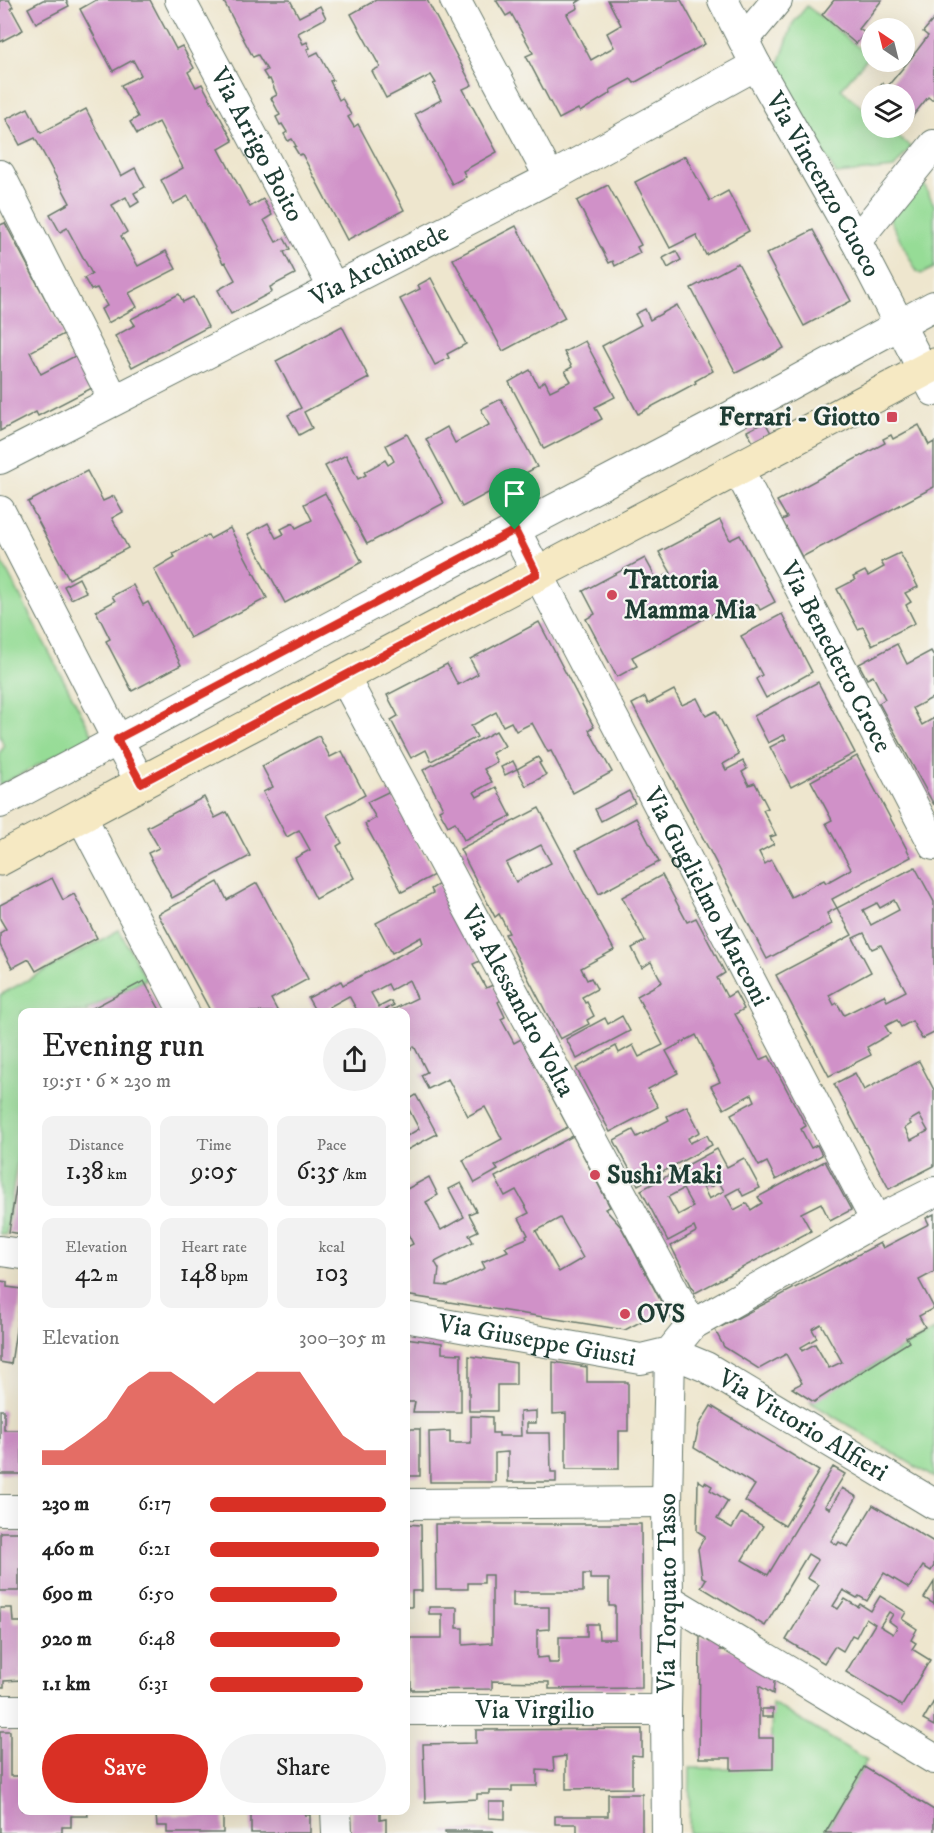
<!DOCTYPE html>
<meta charset="utf-8">
<style>
:root{--surface:#fff;--page:#f2f2f2;--text:#222;--muted:#767676;--accent:#d93025}
body{margin:0;font-family:"IM FELL DW Pica",serif;background:var(--page);color:var(--text);height:100vh;display:flex;flex-direction:column;font-size:22px;white-space:nowrap}
*{box-sizing:border-box;margin:0}
p{font-size:20px;color:var(--muted)}
.icon{flex:none;width:33px;height:33px;fill:none;stroke:currentColor;stroke-width:2;stroke-linecap:round;stroke-linejoin:round}
.map{position:relative;flex:1;overflow:hidden}
.details{position:absolute;left:18px;top:1008px;width:392px;height:807px;display:flex;flex-direction:column;background:var(--surface);border-radius:12px;box-shadow:0 6px 24px #0002}
.details>*{flex:none}
.needle{width:39px;rotate:325deg}
.controls{position:absolute;left:861px;top:18px;display:grid;gap:12px}
.controls a{display:grid;place-items:center;width:54px;height:54px;border-radius:50%;background:var(--surface);box-shadow:0 6px 24px #0002;font-size:30px}
.pin{position:absolute;display:grid;place-items:center;width:51px;height:51px;color:#fff;margin:-62px -26px;border-radius:50% 50% 50% 0;rotate:-45deg;box-shadow:0 0 6px #0007}
.pin .icon{rotate:45deg}
.round{display:grid;place-items:center;flex:none;width:63px;height:63px;border-radius:32px;background:var(--page)}
.head{display:flex;align-items:center;justify-content:space-between;height:102px;padding:0 24px}
h1{font-size:33px;font-weight:600;line-height:45px}
.figures{display:grid;grid-template-columns:repeat(3,1fr);gap:9px;height:102px;padding:6px 24px}
.figures div{display:grid;align-content:center;border-radius:12px;background:var(--page);text-align:center}
.figures b{font-size:26px;font-weight:600}
.figures small{font-size:16px;font-weight:400}
.figures p{font-size:16px}
.chart{height:168px;padding:12px 24px}
.chart p{display:flex;justify-content:space-between}
.chart svg{width:100%;height:108px;margin-top:6px;fill:var(--accent);opacity:.7}
.button{display:flex;gap:12px;margin-top:auto;padding:12px 24px}
.button a{flex:1;height:69px;border-radius:36px;background:var(--accent);color:#fff;font-size:24px;font-weight:600;line-height:69px;text-align:center}
.button a+a{background:var(--page);color:var(--text)}
ul{padding:0 24px;list-style:none;font-size:20px}
li{display:grid;grid-template-columns:96px 72px 1fr;align-items:center;height:45px}
li i{height:15px;border-radius:8px;background:var(--accent)}
.map>svg:first-child{display:block}
.green{fill:#96dc96;stroke:#5a8c65;stroke-width:1.5}
.building{fill:#d091c8;fill-rule:evenodd}
.lines{fill:none;stroke-linecap:round;stroke-linejoin:round}
.street-casing{stroke:#67786a;stroke-width:32}
.secondary-casing{stroke:#67786a;stroke-width:35}
.street{stroke:#fff;stroke-width:30}
.secondary{stroke:#f6e9c3;stroke-width:33}
.route-casing{stroke:#fff;stroke-width:12}
.route{stroke:#d93025;stroke-width:8}
.poi-dot{fill:#d1495b;stroke:#f6f6f2;stroke-width:2}
.labels{text-anchor:middle;dominant-baseline:central;stroke-width:4.5;stroke-linejoin:round;paint-order:stroke}
.street-label{font-size:26px;fill:#1f3d34;stroke:#f6f6f2}
.poi-label{font-size:26px;font-weight:bold;fill:#1f3d34;stroke:#f6f6f2;text-anchor:start}
</style>
<div class="map">
<svg width="934" height="1833" viewBox="0 0 934 1833">
<rect width="100%" height="100%" fill="#f6f6f2"/>
<filter id="ink" filterUnits="userSpaceOnUse"><feTurbulence type="fractalNoise" baseFrequency=".0167" numOctaves="2"/><feDisplacementMap in="SourceGraphic" scale="12" xChannelSelector="R" yChannelSelector="G"/><feConvolveMatrix kernelMatrix="1 2 1 2 8 2 1 2 1" color-interpolation-filters="sRGB"/></filter>
<filter id="wash" filterUnits="userSpaceOnUse"><feTurbulence type="fractalNoise" baseFrequency=".008" numOctaves="4" result="noise"/><feDisplacementMap in="SourceGraphic" scale="24" xChannelSelector="R" yChannelSelector="G"/><feGaussianBlur stdDeviation="1.35" result="paint"/><feColorMatrix in="noise" values="0 0 0 0 0 0 0 0 0 0 0 0 0 0 0 0 0 1.4 0 .05"/><feComposite in="paint" operator="in"/></filter>
<g filter="url(#wash)">
<rect width="100%" height="100%" fill="#eee6ce"/>
<g class="green">
<path d="M807,6l62,50 -28,33 30,26 1,13h15l24,19 -17,21 -58,6 -59,-104 16,-47z"/>
<path d="M920,176l14,29v63l-13,6 -4,-2 -26,-50 -1,-5z"/>
<path d="M0,558l93,178 -93,49v-33l4,-5 -4,-12z"/>
<path d="M119,930l27,49 -60,31 2,2h-66v136h-3l-13,87 -6,-1v-239z"/>
<path d="M934,1330v148l-124,-76z"/>
<path d="M772,1703l95,57 -42,73h-136l1,-65h80z"/>
</g>
<g id="blocks">
<g class="building">
<path d="M0,0h9l4,7 -2,1 12,22 -23,12z"/>
<path d="M43,0h23l3,6 -33,17 -8,-15z"/>
<path d="M96,0h54l26,49 6,-3 12,22 -6,4 8,15 6,-3 31,57 -14,8 31,58 13,-8 9,16 -8,5 12,22 8,-4 6,11 -6,3 11,22 -25,13 2,5 -41,22 -13,-24 17,-10 -10,-18 -2,1 -35,-67 -15,8 -12,-24 22,-12 -24,-46 -22,12 -7,-12 8,-5 -17,-32 20,-10 -8,-15 -20,11 -33,-62z"/>
<path d="M223,0h67l9,17 21,-11 6,12 -28,15 5,11 4,-2 3,6 -3,1 3,7 8,-4 15,28 -3,1 9,19 3,-2 9,17 -3,2 6,10 4,-3 46,86 -57,30 -45,-86 -3,1 -5,-8 2,-1 -4,-7 -4,2 -4,-7 3,-2 -5,-8 -2,1 -4,-8 4,-2 -9,-17 6,-3 -7,-16 -2,1 -5,-8 4,-2 -9,-15 -5,2z"/>
<path d="M376,0h51l45,85 -9,4 34,63 -34,19 3,6 -14,7 -37,-70 26,-14 -8,-16 3,-1 -5,-8 -45,23 -14,-27 8,-4 -29,-53z"/>
<path d="M496,0h85l-5,3 2,5 -11,6 24,46 23,-13 -7,-14 14,-8 -13,-25h73l24,44 -71,39 -3,-4 -21,11 1,3 -31,19 -2,-3 -19,10 -33,-63 7,-3 -22,-40 -5,3z"/>
<path d="M834,0h48l-23,29 6,4 -9,11 -34,-29z"/>
<path d="M934,19v79l-2,2 -4,-3 -20,25 -4,-2v-26h-31l9,-11 5,4 25,-30 16,-21 -5,-4z"/>
<path d="M28,108l13,25 45,-24 35,67 14,-8 10,19 -11,6 5,9 -8,5 -5,-10 -14,8 15,27 -6,4 17,30 28,-15 10,18 -47,24 8,14 -29,16 -7,-14 6,-3 -10,-18 -6,2 -7,-12 8,-4 -25,-46 -7,4 -10,-18 20,-11 -35,-65 -15,7 -14,-26z"/>
<path d="M685,156l25,45 18,-10 21,40 -43,24 -10,-20 -26,13 -35,-66z"/>
<path d="M608,185l33,60 -4,2 3,6 -25,13 -2,-5 -4,2 -32,-62z"/>
<path d="M5,223l59,111 -34,18 11,22 34,-18 17,32 -54,28 -2,-4 -36,19v-206z"/>
<path d="M516,226l49,92 -62,33 -50,-92z"/>
<path d="M813,230l38,71 -47,25 -38,-72z"/>
<path d="M676,251l5,9 -13,8 -5,-10z"/>
<path d="M738,263l46,85 -48,25 -45,-85z"/>
<path d="M431,278l35,66 -19,10 2,4 -14,7 -35,-66 20,-10 -2,-4z"/>
<path d="M179,294l4,8 10,-5 15,30 -76,40 -17,-31 20,-11 -4,-6z"/>
<path d="M677,305l36,66 -18,10 1,2 -58,31 -36,-68 39,-21 -6,-11 10,-5 5,11z"/>
<path d="M342,326l27,52 -65,34 8,16 -13,7 -11,-20 13,-7 -25,-47z"/>
<path d="M585,341l30,56 -20,10 7,12 -58,30 -35,-67 21,-12 8,16 7,-5 5,10 21,-10 -6,-10 7,-4 -8,-15z"/>
<path d="M501,399l36,68 -75,40 -36,-68 21,-12 8,16 34,-18 -8,-16z"/>
<path d="M765,422l6,11 -18,9 -6,-11z"/>
<path d="M919,425l10,20 5,-3v45l-132,70 -20,-37 5,-2 -10,-17 108,-58 -2,-4 8,-4 2,4z"/>
<path d="M407,434l37,69 -77,41 -42,-78 21,-11 12,24 8,-4 -2,-3 21,-12 3,5 6,-4 -8,-16z"/>
<path d="M87,471l16,30 11,-5 9,16 -11,6 16,30 -59,31 -41,-77z"/>
<path d="M325,493l37,69 -77,41 -37,-69 20,-11 8,15 8,-4 -3,-5 12,-6 3,5 16,-8 -8,-16z"/>
<path d="M720,520l10,20 10,-5 35,67 -15,8 -3,-6 -17,9 -5,-11 -103,55 5,9 -20,11 -31,-58 9,-5 -12,-23 62,-33 12,22 14,-7 -12,-21z"/>
<path d="M230,528l37,70 -77,40 -36,-69 21,-12 -2,-3 35,-19 2,4z"/>
<path d="M900,553l18,34 -13,6 6,9 -5,3 9,18 -43,22 -9,-18 -5,2 -21,-40 18,-9 -2,-3 12,-6 3,5 16,-9 -3,-5z"/>
<path d="M79,578l7,14 -15,7 -7,-13z"/>
<path d="M133,585l10,20 5,-3 33,63 -49,26 -26,-50 4,-2 -14,-28 19,-10 -3,-5z"/>
<path d="M782,614l30,58 -46,26 -10,-19 6,-4 -21,-39z"/>
<path d="M539,622l55,105 -5,3 23,42 -39,21 -22,-42 -3,1 -16,-29 -16,8 -5,-9 -8,4 -7,-14 -25,14 6,11 -46,24 -5,-11 -15,8 -20,-38 7,-4 -11,-21 60,-31 11,21 20,-11 -8,-15z"/>
<path d="M897,644l10,20 24,-13 3,5v41l-21,11 9,17 12,-7v87l-55,-102 6,-4 -12,-23 -6,3 -8,-15z"/>
<path d="M818,682l37,71 -64,34 -21,-40 16,-8 -2,-4 -16,8 -14,-27z"/>
<path d="M674,690l8,15 15,-7 9,18 10,-5 23,44 -16,9 3,6 17,-9 4,8 -5,3 7,13 6,-2 13,25 -5,2 13,25 -6,2 4,7 -15,8 6,12 6,-4 20,37 33,-17 2,3 25,-14 -25,-46 6,-3 -21,-39 46,-25 54,101 -79,42 5,9 -10,5 5,11 -65,35 -135,-255 13,-7 3,7z"/>
<path d="M496,731l9,15 -13,7 5,9 -13,7 8,13 -18,10 3,5 19,-10 15,29 -47,24 -9,-18 -7,4 -9,-16 4,-2 -20,-38z"/>
<path d="M319,736l11,21 12,-6 23,44 -38,20 15,28 -5,3 17,32 -38,21 -21,-41 15,-8 -11,-20 -12,7 -24,-45 10,-5 -11,-21z"/>
<path d="M538,757l3,5 -2,1 7,12 -20,11 -9,-17z"/>
<path d="M513,761l4,8 -12,6 -4,-8z"/>
<path d="M390,791l44,84 -32,17 -37,-68 11,-6 -9,-16z"/>
<path d="M629,791l6,12 -34,18 -6,-12z"/>
<path d="M204,797l11,21 12,-6 23,44 -78,42 -24,-45 11,-5 -12,-21z"/>
<path d="M539,808l75,142 -33,18 6,12 4,-2 6,11 -15,8 3,6 2,-1 7,14 -7,4 2,4 -29,15 -55,-105 4,-1 -10,-19 -4,3 -35,-68zM541,845l10,18 -35,19 -10,-19z"/>
<path d="M636,818l23,44 -60,32 -23,-44z"/>
<path d="M915,867l19,35v131l-12,6 -10,-18 -11,6 -4,-7 -12,6 5,8 -23,13 4,8 -42,21 -53,-101 76,-40 -15,-27zM894,900l5,10 -28,15 -8,-15 14,-7 3,5zM864,933l8,16 9,-4 25,46 -19,10 -3,-6 -40,20 -7,-12 -3,2 -5,-10 42,-23 -18,-34z"/>
<path d="M662,875l25,47 9,-4 29,55 -8,5 10,19 8,-5 9,17 -9,5 25,46 9,-4 37,70 -5,3 10,19 6,-3 5,10 -46,25 -9,-18 -8,4 -28,-52 24,-13 -3,-7 -28,15 -13,-23 9,-4 -24,-47 -30,16 12,22 -30,16 10,18 -48,25 -34,-64 40,-22 3,7 14,-8 6,12 24,-12 -26,-49 25,-14 -11,-20 -9,6 -10,-20 13,-7 -23,-44z"/>
<path d="M52,878l11,22 11,-6 23,44 -61,33 -7,-12 -17,9 -12,-23v-12l6,-4 -6,-10v-14z"/>
<path d="M218,882l9,18 30,-17 51,96 -37,20 7,13h-67l-53,-98z"/>
<path d="M439,884l41,77 -7,3 13,24 7,-3 8,15 -3,2 7,15 -4,2 13,24 7,-4 47,88 -73,39 3,4 -23,13 -12,-23 39,-21 -17,-32 -17,9 -20,-37 -20,10 -7,-14 6,-3 -13,-26 -3,3 -6,-10v-27h-17l29,-14 -8,-18 -18,10 -3,-6 -17,9 8,14 12,-6 3,4 -12,7h-24l-9,-16 -20,11 3,5h-16l-8,-14 33,-17 2,4 80,-42 -2,-6 -29,16 -16,-30 57,-30 -2,-4z"/>
<path d="M144,981l17,31h-71l-1,-2z"/>
<path d="M622,1016l8,15 -53,28 -11,-20 39,-21 3,6z"/>
<path d="M919,1061l15,29v76l-45,23 -55,-105 21,-11 9,17zM919,1115l9,16 -17,9 -6,-12 6,-4 -2,-3z"/>
<path d="M416,1095l21,39 -32,17v-14l14,-8 -14,-27z"/>
<path d="M687,1106l13,26 -12,6 2,5 17,-8 5,10 -74,40 -24,-45 19,-10 4,7 32,-17 -2,-4z"/>
<path d="M573,1136l37,71 -5,2 16,18 44,82 -40,21 -220,-35v-47l8,-4 -5,-10 -3,2v-46l24,-13 9,18 -12,7 15,28 23,-13 -15,-28 12,-6 15,28 -7,3 9,17 -9,4 4,7 -38,20 4,7 -2,16 11,1 37,-18 -3,-6 26,-11 -3,-4 22,-9 -1,-2 2,-1 -9,-17 10,-5 -13,-23 -11,6 -10,-19zM560,1218l23,40 -24,14 -23,-41z"/>
<path d="M717,1149l10,18 17,-9 16,30 -17,8 -4,-8 -13,7 8,15 13,-7 4,7 11,-7 -4,-6 67,-36 26,49 -21,11 -9,-18 -20,10 10,18 -116,62 -24,-47 25,-14 -2,-5 -26,14 -27,-51zM719,1182l5,9 -15,8 -6,-12 5,-2 2,2zM683,1189l10,18 -15,8 -10,-18z"/>
<path d="M21,1156h1v78l-13,-2z"/>
<path d="M934,1214v58l-15,8 15,28 -15,8 6,11 -19,10 3,5 -95,60 -22,-14 10,-5 -16,-29 -27,15 -35,-22 -9,-17 165,-87 3,5 46,-24 -3,-6zM821,1324l21,38 -13,6 -14,-24 -13,7 -1,-4 16,-9 -5,-9z"/>
<path d="M0,1281l7,1v5l15,2 -11,75 -11,-2z"/>
<path d="M405,1338l37,5v10l19,1v58h-48l2,-10h-10z"/>
<path d="M469,1356l47,7v22h-19v26h-28z"/>
<path d="M553,1362l34,5v15h41v49h-9v38h-53v-56l-13,1z"/>
<path d="M711,1406l108,65 -34,55 -40,-25 10,-16 -61,-37 5,-23z"/>
<path d="M0,1410h4v20h18v44h-22z"/>
<path d="M536,1411v12h-9v10h23l1,39h5v10h-48v-30l-13,1v29h-65l-1,-50 21,-1v12h21v-27l21,1v16h7v3h22l-1,-24z"/>
<path d="M405,1429h15v47h-12v6h-3z"/>
<path d="M833,1467l12,7 -20,32 5,3 12,-21 15,9 -26,44 6,4 2,-3 9,5 25,-42 61,37v24l-3,5 -8,-5 -14,22 -25,-15 -17,28 -8,-5 -2,2 -14,-8 -10,16 5,3 7,-10 13,8 2,-3 11,7 9,-15 26,16 -4,7 15,10 -6,11 5,3 -4,6 18,11 -28,46 -56,-34 29,-48 -9,-6 -10,19 -4,-2 -9,16 -8,-5 -11,17 -38,-23 33,-55 -12,-7 11,-18 -10,-6 -43,72 -64,-39 5,-8 -4,-2 -4,-28 7,-13 -8,-5 1,-51 6,4 1,-2 7,4 -2,4 18,11 -11,18 15,9 9,-15 22,13 -21,34 26,15zM889,1612l4,2 -4,7 8,6 -4,7 -13,-8z"/>
<path d="M405,1524l16,1 1,66h-10v16h-7z"/>
<path d="M435,1524h206l1,164 -93,1v-7l-57,-1v8l-81,1 -1,-52h32v-24h-13v-7h28v21h6v17l29,-2v-68h-8v8h-16v6h-32zM583,1574h7v5h19v27h6v33h-16l-1,-15h-11v13h-28v26h-10l-1,-6 -11,1v-28l12,-1v-22h-36v-15h70z"/>
<path d="M0,1532h22v37h-3v22h-19z"/>
<path d="M934,1582v22l-10,-6z"/>
<path d="M0,1608h12l1,14h9v58l-18,1v6h-4z"/>
<path d="M700,1636l21,2 -1,12h12l43,21 -2,23 -14,-8v52h14v31l-42,1v-12h-32z"/>
<path d="M934,1701v25l-11,-6z"/>
<rect x="762" y="1709" width="11" height="8"/>
<path d="M642,1729v27l-10,-1v33l-66,1v-33l-13,2 1,13 -17,-1v16h-25v5h-22v3h-13v5l-52,3 -2,-58 53,-1v-13z"/>
<path d="M0,1731h10v45h12v34h65l1,6h-17v11h-9v6h-62z"/>
<path d="M864,1767l70,43v23h-109z"/>
<path d="M608,1794h34v39h-65v-9h-22v-8h53z"/>
<path d="M489,1802h16v17l-16,-1z"/>
<path d="M251,1810h54v5h5v18h-59z"/>
<path d="M351,1810h29v10l6,-1v14h-34z"/>
<path d="M156,1815h67v18h-56v-7h-10z"/>
<path d="M445,1831h48l1,2h-49z"/>
</g>
</g>
</g>
<g filter="url(#ink)">
<use href="#blocks" fill-opacity="0" stroke="#67786a" stroke-width="1.5"/>
<g class="lines">
<g class="street-casing">
<g id="street">
<path id="s1" d="M180,0l154,289"/>
<path d="M455,0l95,178"/>
<path id="s2" d="M723,0l33,65 100,176 78,150"/>
<path d="M744,40l33,-40"/>
<path d="M0,175l114,225"/>
<path d="M856,241l78,-96"/>
<path id="s3" d="M0,459l550,-281 206,-113"/>
<path id="s4" d="M738,469l196,376"/>
<path d="M0,511l117,228 24,44"/>
<path id="s5" d="M515,530l361,691"/>
<path id="s6" d="M344,677l348,648"/>
<path d="M0,803l354,-189 361,-189 219,-119"/>
<path d="M81,816l103,196"/>
<path d="M0,1251l22,3"/>
<path id="s7" d="M405,1317l236,42 29,-7 22,-27 184,-104 58,-29"/>
<path d="M405,1504l262,-2"/>
<path d="M0,1510h22"/>
<path d="M668,1599l266,160"/>
<path d="M0,1710h22"/>
<path id="s8" d="M405,1710h261"/>
<path d="M336,1810l1,23"/>
<path id="s9" d="M667,1833l-1,-123 2,-111 -1,-97 3,-150 36,15 228,137"/>
</g>
</g>
<g class="secondary-casing">
<path id="secondary" d="M0,859l141,-76 793,-418"/>
</g>
<use href="#street" class="street"/>
<use href="#secondary" class="secondary"/>
</g>
</g>
<g class="lines" filter="url(#ink)">
<g class="route-casing">
<path id="route" d="M515,530l22,44 -396,209 -24,-44z"/>
</g>
<use href="#route" class="route"/>
</g>
<g class="poi-dot">
<rect x="886" y="411" width="12" height="12" rx="3"/>
<circle cx="612" cy="595" r="6"/>
<circle cx="595" cy="1175" r="6"/>
<circle cx="625" cy="1314" r="6"/>
</g>
<g class="labels">
<g class="street-label">
<text stroke="none"><textPath href="#s1" startOffset="164">Via Arrigo Boito</textPath></text>
<text stroke="none"><textPath href="#s2" startOffset="210">Via Vincenzo Cuoco</textPath></text>
<text stroke="none"><textPath href="#s3" startOffset="426">Via Archimede</textPath></text>
<text stroke="none"><textPath href="#s4" startOffset="212">Via Benedetto Croce</textPath></text>
<text stroke="none"><textPath href="#s5" startOffset="414">Via Guglielmo Marconi</textPath></text>
<text stroke="none"><textPath href="#s6" startOffset="368">Via Alessandro Volta</textPath></text>
<text stroke="none"><textPath href="#s7" startOffset="134">Via Giuseppe Giusti</textPath></text>
<text stroke="none"><textPath href="#s9" startOffset="633">Via Vittorio Alfieri</textPath></text>
<text stroke="none"><textPath href="#s9" startOffset="240">Via Torquato Tasso</textPath></text>
<text stroke="none"><textPath href="#s8" startOffset="130">Via Virgilio</textPath></text>
</g>
<g class="poi-label">
<text x="880" y="417" text-anchor="end">Ferrari - Giotto</text>
<text x="624" y="580">Trattoria<tspan x="624" dy="30">Mamma Mia</tspan></text>
<text x="607" y="1175">Sushi Maki</text>
<text x="637" y="1314">OVS</text>
</g>
</g>
</svg>
<div class="controls">
<a><svg class="needle" viewBox="-14 -14 28 28"><path d="M0-13l5 13h-10z" fill="#e53935"/><path d="M0 13l5-13h-10z" fill="#767676"/></svg></a>
<a><svg class="icon" aria-label="layers" viewBox="0 0 24 24"><path d="M12 4l9 5-9 5-9-5zM3 14l9 5 9-5"/></svg></a>
</div>
<div class="pin" style="left:515px;top:530px;background:#1e9e55"><svg class="icon" aria-label="arrive" viewBox="0 0 24 24"><path d="M6 21V4h12l-3 4 3 4H6"/></svg></div>
<section class="details">
<div class="head"><div><h1>Evening run</h1><p>19:51 · 6 × 230 m</p></div><a class="round"><svg class="icon" aria-label="share" viewBox="0 0 24 24"><path d="M12 15V3M7 8l5-5 5 5M5 13v7h14v-7"/></svg></a></div>
<div class="figures">
<div><p>Distance</p><b>1.38<small> km</small></b></div>
<div><p>Time</p><b>9:05</b></div>
<div><p>Pace</p><b>6:35<small> /km</small></b></div>
</div>
<div class="figures">
<div><p>Elevation</p><b>42<small> m</small></b></div>
<div><p>Heart rate</p><b>148<small> bpm</small></b></div>
<div><p>kcal</p><b>103</b></div>
</div>
<div class="chart"><p><span>Elevation</span>300–305 m</p>
<svg viewBox="0 0 160 44" preserveAspectRatio="none"><path d="M0 44V38L10 38L20 32L30 25L40 12L50 6L60 6L70 12L80 19L90 12L100 6L110 6L120 6L130 19L140 32L150 38L160 38V44z"/></svg>
</div>
<ul>
<li><b>230 m</b>6:17<i style="width:100%"></i></li>
<li><b>460 m</b>6:21<i style="width:96%"></i></li>
<li><b>690 m</b>6:50<i style="width:72%"></i></li>
<li><b>920 m</b>6:48<i style="width:74%"></i></li>
<li><b>1.1 km</b>6:31<i style="width:87%"></i></li>
</ul>
<div class="button"><a>Save</a><a>Share</a></div>
</section>
</div>
